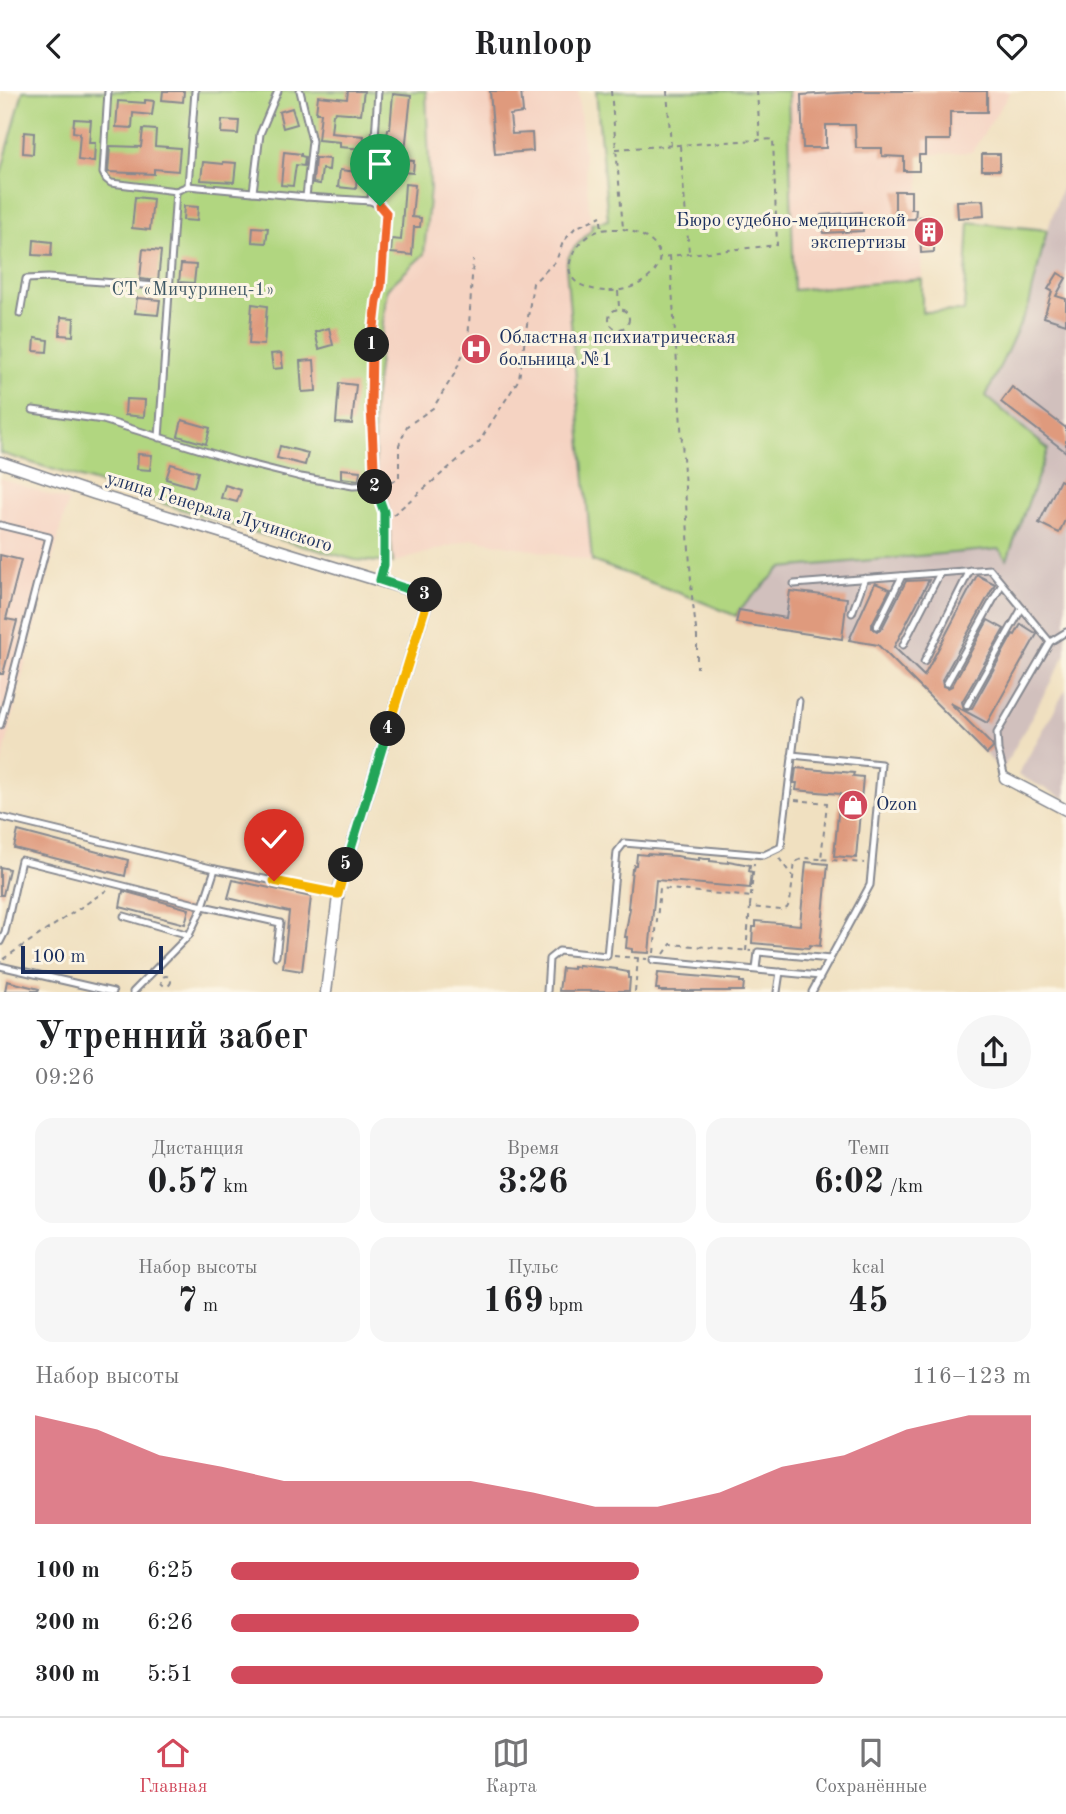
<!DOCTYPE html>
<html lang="ru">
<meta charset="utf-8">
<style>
:root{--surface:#fff;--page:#f6f6f6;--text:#202124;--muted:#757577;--line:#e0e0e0;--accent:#d1495b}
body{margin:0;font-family:"Old Standard TT",serif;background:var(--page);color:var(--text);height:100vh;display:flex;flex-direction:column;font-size:26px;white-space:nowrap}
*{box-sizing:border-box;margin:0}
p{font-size:23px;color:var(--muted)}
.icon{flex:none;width:38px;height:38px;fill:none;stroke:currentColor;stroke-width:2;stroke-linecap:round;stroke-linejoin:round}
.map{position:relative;height:901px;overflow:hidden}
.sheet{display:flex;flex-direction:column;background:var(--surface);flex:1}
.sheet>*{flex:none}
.scale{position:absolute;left:21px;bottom:18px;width:142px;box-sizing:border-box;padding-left:7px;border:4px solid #1b2f5e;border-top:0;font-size:19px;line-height:24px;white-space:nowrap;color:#1b2f5e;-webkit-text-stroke:5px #fcf5e5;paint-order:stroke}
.pin{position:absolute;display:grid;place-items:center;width:60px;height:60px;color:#fff;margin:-72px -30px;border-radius:50% 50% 50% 0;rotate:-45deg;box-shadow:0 0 7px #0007}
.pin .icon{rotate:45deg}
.km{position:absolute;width:35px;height:35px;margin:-18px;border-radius:50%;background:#222;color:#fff;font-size:19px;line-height:35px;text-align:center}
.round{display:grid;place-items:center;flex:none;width:74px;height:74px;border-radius:37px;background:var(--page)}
.overview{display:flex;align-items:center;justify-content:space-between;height:119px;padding:0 35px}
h1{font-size:38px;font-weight:600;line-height:52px}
.figures{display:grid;grid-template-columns:repeat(3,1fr);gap:10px;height:119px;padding:7px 35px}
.figures div{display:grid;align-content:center;border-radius:18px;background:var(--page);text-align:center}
.figures b{font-size:35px;font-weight:600}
.figures small{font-size:19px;font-weight:400}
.figures p{font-size:19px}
.chart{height:196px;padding:14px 35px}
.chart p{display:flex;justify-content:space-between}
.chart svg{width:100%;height:126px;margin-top:7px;fill:var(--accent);opacity:.7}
ul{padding:0 35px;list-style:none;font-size:23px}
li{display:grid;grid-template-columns:112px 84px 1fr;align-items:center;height:52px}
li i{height:18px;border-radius:9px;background:var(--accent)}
header{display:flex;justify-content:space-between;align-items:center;height:91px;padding:0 35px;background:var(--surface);font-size:32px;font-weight:600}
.tab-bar{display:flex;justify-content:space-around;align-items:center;height:98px;border-top:2px solid var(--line);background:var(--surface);font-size:19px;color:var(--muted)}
.tab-bar a{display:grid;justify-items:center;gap:4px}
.tab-bar .current{color:var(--accent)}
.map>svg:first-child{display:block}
.built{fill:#f5d3c2}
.industrial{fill:#d1c0bd}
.green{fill:#b1d680;stroke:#66826f;stroke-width:2}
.building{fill:#df9a7d}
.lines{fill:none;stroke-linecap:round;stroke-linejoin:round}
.lane-casing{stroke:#86888f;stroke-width:9}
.street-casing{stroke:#86888f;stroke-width:13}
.path{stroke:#86888f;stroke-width:2;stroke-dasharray:5 5;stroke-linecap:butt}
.lane{stroke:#fff;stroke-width:5}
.street{stroke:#fff;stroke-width:10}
.split-1-casing{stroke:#fff;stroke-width:14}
.split-2-casing{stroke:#fff;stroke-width:14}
.split-3-casing{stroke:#fff;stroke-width:14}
.split-4-casing{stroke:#fff;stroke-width:14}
.split-5-casing{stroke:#fff;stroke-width:14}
.split-6-casing{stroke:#fff;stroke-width:14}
.split-1{stroke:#f0652b;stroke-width:9}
.split-2{stroke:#f0652b;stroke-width:9}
.split-3{stroke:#22a559;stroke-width:9}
.split-4{stroke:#f5b400;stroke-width:9}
.split-5{stroke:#22a559;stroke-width:9}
.split-6{stroke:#f5b400;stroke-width:9}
.labels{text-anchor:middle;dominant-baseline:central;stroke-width:6;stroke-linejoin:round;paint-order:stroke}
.poi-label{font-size:19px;fill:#1b2f5e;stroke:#fcf5e5;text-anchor:start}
.park-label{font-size:19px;fill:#405966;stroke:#fcf5e5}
.street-label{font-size:19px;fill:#1b2f5e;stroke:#fcf5e5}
</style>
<header><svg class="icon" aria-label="back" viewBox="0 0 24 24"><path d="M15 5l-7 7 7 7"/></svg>Runloop<svg class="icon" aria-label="heart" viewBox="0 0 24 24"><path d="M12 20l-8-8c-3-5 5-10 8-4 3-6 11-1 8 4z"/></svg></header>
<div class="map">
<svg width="1066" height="901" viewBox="0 0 1066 901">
<rect width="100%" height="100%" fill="#fcf5e5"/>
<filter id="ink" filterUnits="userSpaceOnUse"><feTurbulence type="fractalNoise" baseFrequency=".0143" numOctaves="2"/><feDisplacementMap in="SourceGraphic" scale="14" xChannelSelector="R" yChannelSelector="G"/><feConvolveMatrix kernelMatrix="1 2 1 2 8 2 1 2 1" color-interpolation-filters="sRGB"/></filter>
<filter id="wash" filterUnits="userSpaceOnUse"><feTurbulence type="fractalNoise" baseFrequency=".00686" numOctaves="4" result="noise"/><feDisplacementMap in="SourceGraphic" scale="28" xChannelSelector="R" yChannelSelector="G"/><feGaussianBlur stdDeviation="1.57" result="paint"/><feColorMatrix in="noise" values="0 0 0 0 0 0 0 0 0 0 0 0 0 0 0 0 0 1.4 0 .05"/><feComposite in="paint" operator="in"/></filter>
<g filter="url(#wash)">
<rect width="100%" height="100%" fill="#f0e0c0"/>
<g class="built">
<path d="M426,0h64l5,63 38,-3 -1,-18 -20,1 -2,-19 13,-2 -2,-22h57l13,136h1l-14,16 -12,23 26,295 -120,-22 -79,24 -7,-72 -10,-10 -3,-71 14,-122 37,-34 6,-66z"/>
<path d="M788,0h223l-39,61 -56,3 -5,7 8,1 3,116 -128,11z"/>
<path d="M0,387l68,23 -44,166 -24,105z"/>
</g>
<g class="industrial">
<path d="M1066,84v479l-64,117 -124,-126 -142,-22v-7l3,-6 42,-42 218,-19 7,11 -20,-164 43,-91 17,-70z"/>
<path d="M1066,598v110l-48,-24z"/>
</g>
<g class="green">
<path d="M23,0h403l4,97 -6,66 -37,35 -14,121 3,71 10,10 7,72 -38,-3 -85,-23 -270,-84v-276z"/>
<path d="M596,0h192l6,199 128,-11v33l42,-1 5,-89 78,8 -18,75 -43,91 62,53 -41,111 -8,-11 -218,19 -42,42 -3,6 -46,-19 -98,-36 -26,-295c5,-21 15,-22 26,-38l-1,-4 17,-4z"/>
</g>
<g id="blocks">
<g class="building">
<path d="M163,0h21l-1,11 -21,-2z"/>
<path d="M348,0h16l-3,23 -26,-2 -1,2h-1l-2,19 33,3 -1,13 -23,-2v-5l-22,-2 3,-27h-5l2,-17 29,3z"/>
<path d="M490,0h31l2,22 -13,2 2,19 20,-1 1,18 -38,3z"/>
<path d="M853,0h134v21h-37v28h-25v15h-6v16h-15v-14l-22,-1v-8h-26l-1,-23h-29v23h-23l-2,-53 52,-3z"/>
<path d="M393,3l18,2 -7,64 10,1 -1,12 -23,-2 2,-22h-6l2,-20h2z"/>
<path d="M145,9l9,1 -2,14 -19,-2 -1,15 -16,-1 2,-26 27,2z"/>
<path d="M292,17l5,16 -14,4 -4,-16z"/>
<path d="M74,28l17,1 -2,23h6l-1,19 -16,-2 2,-27 -7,-1z"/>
<path d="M222,29l17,1 -1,13 -17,-1z"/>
<path d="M143,38l13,1 -1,16 25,2 -2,23 -24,-2v5l-46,-2 2,-26 31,1z"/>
<path d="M24,41l10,1 -1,21 -10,-1z"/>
<path d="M284,61l17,2v2l4,1 -1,9 -8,-1 -3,21 -12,-1z"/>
<rect x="982" y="63" width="18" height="16"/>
<path d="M315,67l15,1 -1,11 -7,-1 -2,15 -7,-1z"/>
<path d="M203,71l20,2v-2l13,1 -2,19 -33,-2z"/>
<path d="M340,79l17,2 -1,17 -18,-2z"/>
<path d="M405,93l10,1 -3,32 9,1 -1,9h-6l-2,28 -21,-2 1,-14 9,1z"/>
<path d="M895,100h16v18h5l-1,10h-20z"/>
<path d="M135,106l18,2 -3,31 -18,-2z"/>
<path d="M983,109l1,16 -26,2 -1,-17z"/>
<path d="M184,115l14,1 -1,14 -14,-1z"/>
<path d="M861,121l2,19 -40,2 -2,-18z"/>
<path d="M920,126h14v10h3v9l-3,1v15l-13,1z"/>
<path d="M253,136l15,1 -2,15 -14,-1z"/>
<path d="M34,149l18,2 -1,14 -18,-1z"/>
<path d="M143,158l18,2 -3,30 -18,-2z"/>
<path d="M181,173l15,1 -2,18 -15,-1z"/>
<path d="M1058,182l8,5 -10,18 10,3v25l-22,-7 8,-26 -4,-2z"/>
<path d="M137,207l23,2 -2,15 -23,-2z"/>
<path d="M252,213l15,2 -3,39 -15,-1z"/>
<path d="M61,226l13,1 -1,18 -13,-1z"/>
<path d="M329,237l4,17 -14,4 -4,-17z"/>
<path d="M35,247l13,2 -1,12 -13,-1z"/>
<path d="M281,262l2,15 -10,1 -2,-15z"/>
<path d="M314,269l2,31 -14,1 -2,-31z"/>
<path d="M339,292l17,2 -4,39 -16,-1z"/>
<path d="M1012,296l54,41v24l-65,-50z"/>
<path d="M126,308l19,1 -1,17 -19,-2z"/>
<path d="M182,329l28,8 -4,16 -28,-8z"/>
<path d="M280,355l28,7 -3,12 -28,-7z"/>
<path d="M138,363l14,1 -2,15 -13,-1z"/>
<path d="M171,373l27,8 -4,15 -28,-8z"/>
<path d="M341,378l19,2 -1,9 -18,-2z"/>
<path d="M1060,389l6,3v35l-7,15 -20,-10z"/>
<path d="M225,394l16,5 -4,12 -16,-4z"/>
<path d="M0,464l21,5 -15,59 11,2 -14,53h-3z"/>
<path d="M977,484l18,9 -53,96 1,6 5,2 4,-2 36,-66 16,9 -42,73 2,7 4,1 4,-2 41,-74 2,1 6,-11 16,10 -50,89 -37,-20 42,42 1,3 -6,6 -109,-109 -29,-5 26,-57 15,6 -18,35v4l5,3 5,-3 24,-47 23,-1 -35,67 30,29z"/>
<path d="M790,500l57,7 -5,41 -106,-16 3,-13 47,8z"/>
<path d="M796,677l58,5 -1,3 10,1 -7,81 -22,-2 6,-62 -44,-4 1,-7h-3z"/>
<path d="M18,740l110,29 -3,16 -111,-28z"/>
<path d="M637,763l10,1v-1l30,2 5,1v1l17,2v-2l6,1h5v2l18,2v-2l6,1 16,3 -1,6 3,1 -2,16 -94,-8 -7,73 -17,-1v-3l-6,-1 1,-11h-2l5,-29h-2l4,-39h1l1,-4h2z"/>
<path d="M806,771l22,2 -8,82 -10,-1 -1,3 -57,-5 1,-16h3v-6l44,4z"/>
<path d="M0,776l9,2 -6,26h-3z"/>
<path d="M233,789l78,17 -9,74 -19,-3 6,-56 -61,-14z"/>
<path d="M123,800l66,18 -4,15 -65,-17z"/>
<path d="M578,874l39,4v1l11,2v6h2l-1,13h-70l3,-23 11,1v-3l5,1z"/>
<path d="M658,882l82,7v2h4l-1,9h-84v-2h-3z"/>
<path d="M7,890l32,8 -1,2h-33z"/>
</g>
</g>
</g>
<g filter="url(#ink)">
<use href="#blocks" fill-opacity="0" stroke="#86888f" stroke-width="2"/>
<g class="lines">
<g class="lane-casing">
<g id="lane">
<path d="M108,0l-5,82 3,6 5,4 65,8 12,-5 65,6"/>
<path d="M278,0l-18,43 -7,58 53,5 6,-56 -12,-50"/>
<path d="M188,95l7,-95"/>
<path d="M371,110l7,-110"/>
<path d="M20,223l6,-35 22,-1 122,9"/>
<path d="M33,319l70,10 134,41 64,16 52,9 21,-1 -3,-78 1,-57 5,-49 4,-15 5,-73 -6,-7 -9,-5 -65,-4"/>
<path d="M159,347l17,-247"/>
<path d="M374,394l10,27v53l-4,15"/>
<path d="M0,434l49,12 -49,188"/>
<path d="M794,493l196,-15 60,73"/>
<path d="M852,522l13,-35"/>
<path d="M877,535l25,-50"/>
<path d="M903,554l37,-72"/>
<path d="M924,571l46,-92"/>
<path d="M947,592l55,-99"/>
<path d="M967,614l55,-97"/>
<path d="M792,664l89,9 -11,121 -58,107"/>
<path d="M1005,687l-7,-28 -1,-17 53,-91 16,-10"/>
<path d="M0,726l215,52 -12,37 -182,-46 -16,72 -5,10"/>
<path d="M215,778l123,25"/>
<path d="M124,825l65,19"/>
<path d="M653,869l167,16"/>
<path d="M0,875l113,26"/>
<path d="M756,878l2,-17 72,7"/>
<path d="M133,901l56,-57 14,-29 77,17 -4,33"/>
<path d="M547,901l2,-33 10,-8 48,5 10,-104 7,-9 140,12 17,-8 18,-146"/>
<path d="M777,901l3,-20"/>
</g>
</g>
<g class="street-casing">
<g id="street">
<path d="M0,371l95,32 334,102 -90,292 -13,104"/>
<path d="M1005,687l61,32"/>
</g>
</g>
<g class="path">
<path d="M611,0l12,137"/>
<path d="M667,0l4,55"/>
<path d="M757,0l3,47"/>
<path d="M680,55l9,106"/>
<path d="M616,58l157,-10 4,106 -117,12"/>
<path d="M601,130l1,8"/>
<path d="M623,138c76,18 18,78 -37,58 -30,-10 -14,-41 6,-53 9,-6 21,-5 31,-5z"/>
<path d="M670,165l22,340 5,41v31"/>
<path d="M618,200l1,16"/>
<circle cx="619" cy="228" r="10"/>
<path d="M382,394l17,-6v-34l8,-19 26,-18 22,-35 13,-31 5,-82"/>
<path d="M393,424l86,-73 40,-63 14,-96 23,-22 7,-19 12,-14 26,-12"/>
<path d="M795,709l32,3 -6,56 43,4"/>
<path d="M779,767l13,18"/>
<path d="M750,815l4,-43"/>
<path d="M746,860l4,-44 31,3 6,-2 3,-6 5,-40 9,-4 17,1"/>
<path d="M654,862l6,-65 91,9"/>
<path d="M664,863l7,-10 80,7"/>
<path d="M614,865l33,3"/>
<path d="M3,868l104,-69"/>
<circle cx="166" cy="890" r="5"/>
<path d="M635,901l3,-34"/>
</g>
<use href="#lane" class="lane"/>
<use href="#street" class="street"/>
</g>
</g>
<g class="lines" filter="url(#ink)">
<g class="split-1-casing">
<path id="split-1" d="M372,254l5,-44 4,-15 5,-73 -6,-7"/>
</g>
<g class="split-2-casing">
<path id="split-2" d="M372,254l-1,62 4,80"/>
</g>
<g class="split-3-casing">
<path id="split-3" d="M375,396l9,25v53l-4,15 45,15"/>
</g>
<g class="split-4-casing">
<path id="split-4" d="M388,638l41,-133 -4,-1"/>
</g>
<g class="split-5-casing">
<path id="split-5" d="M346,774l42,-136"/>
</g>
<g class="split-6-casing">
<path id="split-6" d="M274,790l64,13 8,-29"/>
</g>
<use href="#split-1" class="split-1"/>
<use href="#split-2" class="split-2"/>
<use href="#split-3" class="split-3"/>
<use href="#split-4" class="split-4"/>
<use href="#split-5" class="split-5"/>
<use href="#split-6" class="split-6"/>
</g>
<defs>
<g id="building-disc" transform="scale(1.575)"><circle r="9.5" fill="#d1495b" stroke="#fcf5e5"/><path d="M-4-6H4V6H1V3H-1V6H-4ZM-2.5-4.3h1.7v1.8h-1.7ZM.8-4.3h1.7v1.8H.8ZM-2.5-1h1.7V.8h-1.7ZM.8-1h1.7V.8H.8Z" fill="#fff"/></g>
<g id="hospital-disc" transform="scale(1.575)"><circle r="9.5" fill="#d1495b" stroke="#fcf5e5"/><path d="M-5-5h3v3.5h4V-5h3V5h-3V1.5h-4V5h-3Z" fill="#fff"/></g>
<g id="shop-disc" transform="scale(1.575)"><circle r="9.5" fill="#d1495b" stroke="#fcf5e5"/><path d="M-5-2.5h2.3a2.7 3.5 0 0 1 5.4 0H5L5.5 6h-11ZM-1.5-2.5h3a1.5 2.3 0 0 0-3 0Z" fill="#fff"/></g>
</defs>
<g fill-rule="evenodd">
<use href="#building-disc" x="929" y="141"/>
<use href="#hospital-disc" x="476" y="258"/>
<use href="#shop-disc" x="853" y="714"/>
</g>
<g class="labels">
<g class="poi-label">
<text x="906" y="130" text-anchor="end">Бюро судебно-медицинской<tspan x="906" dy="22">экспертизы</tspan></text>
<text x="499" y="247">Областная психиатрическая<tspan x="499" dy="22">больница №1</tspan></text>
<text x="876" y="714">Ozon</text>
</g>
<g class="park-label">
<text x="193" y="199">СТ «Мичуринец-1»</text>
</g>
<g class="street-label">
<text transform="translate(219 422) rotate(17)">улица Генерала Лучинского</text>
</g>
</g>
</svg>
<div class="scale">100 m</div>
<div class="pin" style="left:380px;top:115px;background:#1e9e55"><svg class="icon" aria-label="arrive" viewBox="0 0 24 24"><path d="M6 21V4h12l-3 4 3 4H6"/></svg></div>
<div class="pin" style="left:274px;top:790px;background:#d93025"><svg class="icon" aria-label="check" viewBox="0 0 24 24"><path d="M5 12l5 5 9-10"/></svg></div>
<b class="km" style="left:372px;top:254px">1</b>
<b class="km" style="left:375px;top:396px">2</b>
<b class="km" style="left:425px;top:504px">3</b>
<b class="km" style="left:388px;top:638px">4</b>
<b class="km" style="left:346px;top:774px">5</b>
</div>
<section class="sheet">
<div class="overview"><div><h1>Утренний забег</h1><p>09:26</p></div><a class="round"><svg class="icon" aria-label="share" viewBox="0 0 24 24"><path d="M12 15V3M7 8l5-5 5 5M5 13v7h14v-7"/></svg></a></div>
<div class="figures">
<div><p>Дистанция</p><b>0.57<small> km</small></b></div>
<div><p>Время</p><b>3:26</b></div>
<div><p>Темп</p><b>6:02<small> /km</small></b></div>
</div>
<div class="figures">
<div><p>Набор высоты</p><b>7<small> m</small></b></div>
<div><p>Пульс</p><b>169<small> bpm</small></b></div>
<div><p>kcal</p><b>45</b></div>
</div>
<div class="chart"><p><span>Набор высоты</span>116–123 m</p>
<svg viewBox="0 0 160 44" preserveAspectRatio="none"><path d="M0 44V6L10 11L20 20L30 24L40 29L50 29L60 29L70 29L80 33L90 38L100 38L110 33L120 24L130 20L140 11L150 6L160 6V44z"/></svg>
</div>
<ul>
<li><b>100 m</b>6:25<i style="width:51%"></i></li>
<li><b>200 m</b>6:26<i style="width:51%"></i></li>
<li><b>300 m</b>5:51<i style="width:74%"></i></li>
</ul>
</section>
<nav class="tab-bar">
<a class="current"><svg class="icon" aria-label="home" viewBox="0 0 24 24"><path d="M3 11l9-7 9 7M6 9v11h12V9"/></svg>Главная</a>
<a><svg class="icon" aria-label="map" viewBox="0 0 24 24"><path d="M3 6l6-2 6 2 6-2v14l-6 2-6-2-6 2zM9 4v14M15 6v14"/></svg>Карта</a>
<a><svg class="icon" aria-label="saved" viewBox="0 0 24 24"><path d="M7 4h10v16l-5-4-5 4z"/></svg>Сохранённые</a>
</nav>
